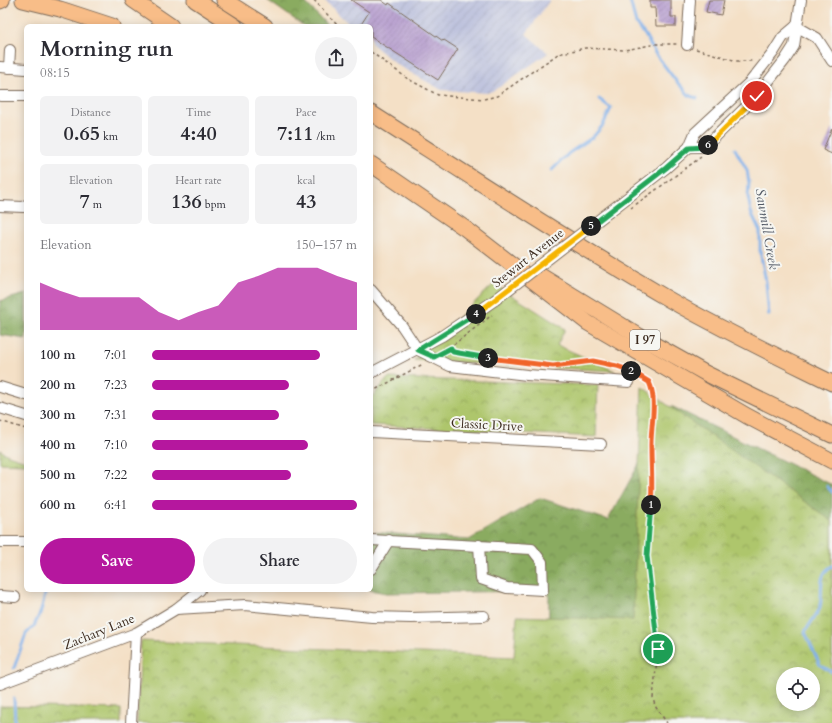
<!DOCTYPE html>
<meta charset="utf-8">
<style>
:root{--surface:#fff;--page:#f2f2f3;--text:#2b2b33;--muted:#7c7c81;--accent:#b5179e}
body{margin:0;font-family:Cardo,serif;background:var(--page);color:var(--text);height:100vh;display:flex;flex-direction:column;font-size:15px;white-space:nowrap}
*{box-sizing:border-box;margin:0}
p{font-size:13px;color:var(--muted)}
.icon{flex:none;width:22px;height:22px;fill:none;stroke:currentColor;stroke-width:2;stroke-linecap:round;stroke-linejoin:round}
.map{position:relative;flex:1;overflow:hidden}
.side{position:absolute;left:24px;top:24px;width:349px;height:568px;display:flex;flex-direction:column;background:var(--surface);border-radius:6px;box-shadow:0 2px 10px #0003}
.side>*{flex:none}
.tools{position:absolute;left:776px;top:667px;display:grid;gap:8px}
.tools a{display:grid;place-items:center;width:44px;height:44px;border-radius:50%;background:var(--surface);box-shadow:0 2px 10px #0003;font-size:20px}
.pin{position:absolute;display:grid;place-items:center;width:34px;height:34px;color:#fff;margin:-17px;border:2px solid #fff;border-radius:50%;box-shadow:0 1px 4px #0007}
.km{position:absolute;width:20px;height:20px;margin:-10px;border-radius:50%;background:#222;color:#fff;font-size:11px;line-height:20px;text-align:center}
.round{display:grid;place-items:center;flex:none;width:42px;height:42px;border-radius:21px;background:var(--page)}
.headline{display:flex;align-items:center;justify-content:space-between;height:68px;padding:0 16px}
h1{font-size:22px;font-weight:800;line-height:30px}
.stats{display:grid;grid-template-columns:repeat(3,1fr);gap:6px;height:68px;padding:4px 16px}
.stats div{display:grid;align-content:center;border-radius:6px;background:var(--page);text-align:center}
.stats b{font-size:20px;font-weight:800}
.stats small{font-size:11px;font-weight:400}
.stats p{font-size:11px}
.chart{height:112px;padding:8px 16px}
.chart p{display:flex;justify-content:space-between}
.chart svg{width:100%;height:72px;margin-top:4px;fill:var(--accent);opacity:.7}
.cta{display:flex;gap:8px;margin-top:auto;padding:8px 16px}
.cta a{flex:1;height:46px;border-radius:24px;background:var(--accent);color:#fff;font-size:16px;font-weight:800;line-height:46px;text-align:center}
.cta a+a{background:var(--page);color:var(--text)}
ul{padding:0 16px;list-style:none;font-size:13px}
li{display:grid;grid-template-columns:64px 48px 1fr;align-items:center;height:30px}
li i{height:10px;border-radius:5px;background:var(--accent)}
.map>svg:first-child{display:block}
.industrial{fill:url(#industrial-furrows)}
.forest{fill:url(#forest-crowns);stroke:#626a3f;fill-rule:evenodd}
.park{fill:url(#park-crowns);stroke:#747845;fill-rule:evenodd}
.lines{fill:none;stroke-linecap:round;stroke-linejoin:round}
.stream{stroke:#7eafe9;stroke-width:3}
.building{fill:url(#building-hatch)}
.minor-casing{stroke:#7c6a59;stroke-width:12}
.highway-casing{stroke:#7c6a59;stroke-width:17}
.path{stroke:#7c6a59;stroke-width:1.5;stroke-dasharray:3 3;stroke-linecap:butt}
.minor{stroke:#fff;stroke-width:10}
.highway{stroke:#f8bd88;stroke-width:15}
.minor-bridge-casing{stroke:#7c6a59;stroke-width:12;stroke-linecap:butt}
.minor-bridge{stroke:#fff;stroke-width:10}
.split-1-casing{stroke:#fff;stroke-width:8}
.split-2-casing{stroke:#fff;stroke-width:8}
.split-3-casing{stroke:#fff;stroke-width:8}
.split-4-casing{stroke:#fff;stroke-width:8}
.split-5-casing{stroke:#fff;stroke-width:8}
.split-6-casing{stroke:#fff;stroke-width:8}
.split-7-casing{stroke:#fff;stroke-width:8}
.split-1{stroke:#22a559;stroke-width:5}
.split-2{stroke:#f0652b;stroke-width:5}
.split-3{stroke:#f0652b;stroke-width:5}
.split-4{stroke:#22a559;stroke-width:5}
.split-5{stroke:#f5b400;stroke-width:5}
.split-6{stroke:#22a559;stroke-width:5}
.split-7{stroke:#f5b400;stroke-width:5}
.labels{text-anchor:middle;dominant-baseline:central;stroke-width:4;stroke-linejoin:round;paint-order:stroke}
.shield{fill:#f6f6f2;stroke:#73675e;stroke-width:1}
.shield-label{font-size:12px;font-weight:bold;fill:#3b2a1e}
.street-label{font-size:13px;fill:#3b2a1e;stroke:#f6f6f2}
.water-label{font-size:14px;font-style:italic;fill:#525965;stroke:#f6f6f2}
</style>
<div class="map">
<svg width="832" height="723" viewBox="0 0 832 723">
<defs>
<pattern id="industrial-furrows" width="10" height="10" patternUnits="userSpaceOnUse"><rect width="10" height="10" fill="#bec2dd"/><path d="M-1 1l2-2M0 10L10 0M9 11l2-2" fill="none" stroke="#a4a7bd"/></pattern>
<pattern id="forest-crowns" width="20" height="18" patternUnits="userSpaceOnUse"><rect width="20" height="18" fill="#8aab60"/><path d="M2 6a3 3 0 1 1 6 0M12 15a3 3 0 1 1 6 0" fill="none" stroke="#728b4f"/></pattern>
<pattern id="park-crowns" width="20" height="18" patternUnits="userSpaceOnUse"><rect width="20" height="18" fill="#aec66c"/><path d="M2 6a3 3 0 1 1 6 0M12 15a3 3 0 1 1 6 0" fill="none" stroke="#8fa158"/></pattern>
<pattern id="building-hatch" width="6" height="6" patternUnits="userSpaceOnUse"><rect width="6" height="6" fill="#b399cd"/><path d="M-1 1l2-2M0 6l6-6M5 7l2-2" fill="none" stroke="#937da6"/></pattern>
</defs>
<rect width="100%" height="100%" fill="#f6f6f2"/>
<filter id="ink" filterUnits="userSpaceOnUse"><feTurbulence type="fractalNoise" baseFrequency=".025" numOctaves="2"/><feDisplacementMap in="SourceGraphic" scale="8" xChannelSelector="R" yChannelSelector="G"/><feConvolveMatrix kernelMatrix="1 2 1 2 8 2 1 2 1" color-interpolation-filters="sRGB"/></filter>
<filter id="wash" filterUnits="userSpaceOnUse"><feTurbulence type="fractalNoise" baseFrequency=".012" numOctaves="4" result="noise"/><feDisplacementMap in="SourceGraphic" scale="16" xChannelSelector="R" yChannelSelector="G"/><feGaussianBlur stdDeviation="0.9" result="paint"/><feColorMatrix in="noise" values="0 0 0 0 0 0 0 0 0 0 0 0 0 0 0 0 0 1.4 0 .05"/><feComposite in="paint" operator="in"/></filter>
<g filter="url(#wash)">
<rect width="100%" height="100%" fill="#f4e0c6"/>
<path class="industrial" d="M324,0h226l-24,34 22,19 -53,37 -8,3 -45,-3 -45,-25 -26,-22v-17h-20z"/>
<g class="forest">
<path d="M267,0h36l25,26h-24z"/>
<path d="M26,294v45l-26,-4v-34z"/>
<path d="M671,406l161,79v238l-284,-6 1,-126 -163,2 -16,-3 1,-58 98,8 71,-42 68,22zM783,674h30v30h-30z"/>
</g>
<g class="park">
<path d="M494,284l71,45 -8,16 58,26 -201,-11z"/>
<path d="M388,378l210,7 -2,52 -225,-12v-27z"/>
<path d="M642,387l190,134v202h-695l4,-82 373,16 3,-41 116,4zM783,674h30v30h-30z"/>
<path d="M0,450l8,5 18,6v3l-26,-1z"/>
<path d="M0,706l121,3v14h-121z"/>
</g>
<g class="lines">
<g class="stream">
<path d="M630,0l6,24 9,11 10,18 21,28 14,15 7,2"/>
<path d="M735,149l12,21 2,13 -1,14 3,15 9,19v20l6,31 3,33"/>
<path d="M552,170l17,-17 24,-16 10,-12 8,-17 -12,-9"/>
<path d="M827,486l5,6"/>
<path d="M832,566c-17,9 -7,29 -13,44 -4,7 -10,15 -14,22l15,33 12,7"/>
<path d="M14,668l12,-34 8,-8 7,-15 5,-21"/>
<path d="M14,699l1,24"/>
</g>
</g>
<g id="blocks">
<g class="building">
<path d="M351,0h30l7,5 1,-2 54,38 1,-1 14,9 -20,31 -67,-43v-11h-11l9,-14z"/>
<path d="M650,0h21v17h5v9h-20l-1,-18h-5z"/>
<path d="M709,0h15l-3,15 -15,-3z"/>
<path d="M832,128v26l-9,-4z"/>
</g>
</g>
</g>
<g filter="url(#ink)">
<use href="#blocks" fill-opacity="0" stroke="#7c6a59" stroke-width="1"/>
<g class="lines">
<g class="minor-casing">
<g id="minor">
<path d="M796,26l21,12 15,23"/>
<path d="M687,45l3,-45"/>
<path d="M0,67l26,2"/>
<path d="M9,68l1,-18"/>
<path d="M0,96h26"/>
<path d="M689,147h16l52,-51 28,-36 9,-14 7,-46"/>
<path d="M0,206l23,1 3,-2"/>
<path d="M609,212l57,-44 23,-21 6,-14 55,-51 23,-29 10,-16 13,-11"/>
<path d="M371,290l31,36 16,24"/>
<path d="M418,350l32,16 77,9 102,7"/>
<path d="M371,373l71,-37 53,-36"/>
<path d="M0,387l26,8"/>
<path d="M0,408l26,8"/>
<path d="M371,432l230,12"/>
<path d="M371,540l161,9 10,13 1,28 -36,-2 -26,-9 -2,-34"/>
<path d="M0,542h26"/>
<path d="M371,569l18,-29"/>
<path d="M0,596l15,1"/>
<path d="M176,609l69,-4 127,12 39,1 73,-2"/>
<path d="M0,684l136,-51 40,-24 24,-19"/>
<path d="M131,723l5,-90"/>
</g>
</g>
<g class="highway-casing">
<g id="highway">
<path d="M23,0l37,9 52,17"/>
<path d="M133,0l38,26"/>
<path d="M195,0l40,26"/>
<path d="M224,0l41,26"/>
<path d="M0,1l2,-1"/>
<path d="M371,113c97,62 193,125 292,183 55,32 112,59 169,87"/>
<path d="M371,164l95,65 122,94 159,93 85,45"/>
<path d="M536,273l103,63 66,37 127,62"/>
</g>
</g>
<g class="path">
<path d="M314,0l24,26"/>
<path d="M696,49l41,12h17"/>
<path d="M371,52l37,27 30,16 46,4 13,-3 61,-42 27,-6 40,2 31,-6h21"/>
<path d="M631,208l70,-51"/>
<path d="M451,348l2,4 5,1c27,4 55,10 82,12 15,1 28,-2 43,-4 22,-2 48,7 66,20l4,13 -2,55 2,33 -6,74 11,93 -5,49 2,8 12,17"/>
<path d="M444,352l48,-37"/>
<path d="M371,392l52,-28"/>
<path d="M0,421l26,8"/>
</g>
<use href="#minor" class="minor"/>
<use href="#highway" class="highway"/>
<g class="minor-bridge-casing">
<path id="minor-bridge" d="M495,300l114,-88"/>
</g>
<use href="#minor-bridge" class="minor-bridge"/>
</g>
</g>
<g class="lines" filter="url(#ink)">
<g class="split-1-casing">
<path id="split-1" d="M651,505l-4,51 11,93"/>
</g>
<g class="split-2-casing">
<path id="split-2" d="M631,371l18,11c9,19 1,46 2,67 0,19 2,37 0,56"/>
</g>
<g class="split-3-casing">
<path id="split-3" d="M488,358l65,8 40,-5 24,5 14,5"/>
</g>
<g class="split-4-casing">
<path id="split-4" d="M476,314l-58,36 16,7 17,-9 2,4 35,6"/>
</g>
<g class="split-5-casing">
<path id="split-5" d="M476,314l115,-88"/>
</g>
<g class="split-6-casing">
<path id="split-6" d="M591,226l75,-58 23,-20 16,-1 3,-2"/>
</g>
<g class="split-7-casing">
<path id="split-7" d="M708,145l49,-49"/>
</g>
<use href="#split-1" class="split-1"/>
<use href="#split-2" class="split-2"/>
<use href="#split-3" class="split-3"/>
<use href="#split-4" class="split-4"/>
<use href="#split-5" class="split-5"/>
<use href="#split-6" class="split-6"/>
<use href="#split-7" class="split-7"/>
</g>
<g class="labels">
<rect class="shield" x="630" y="330" width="30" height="20" rx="3"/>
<g class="shield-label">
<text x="645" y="340">I 97</text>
</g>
<g class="street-label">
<text transform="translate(528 258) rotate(-38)">Stewart Avenue</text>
<text transform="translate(487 425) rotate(3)">Classic Drive</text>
<text transform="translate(99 632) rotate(-22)">Zachary Lane</text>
</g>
<g class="water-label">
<text transform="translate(767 229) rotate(80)">Sawmill Creek</text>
</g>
</g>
</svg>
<div class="tools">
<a><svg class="icon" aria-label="locate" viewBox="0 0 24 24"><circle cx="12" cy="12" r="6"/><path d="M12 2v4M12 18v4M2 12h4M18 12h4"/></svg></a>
</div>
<div class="pin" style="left:658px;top:649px;background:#1e9e55"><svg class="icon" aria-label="arrive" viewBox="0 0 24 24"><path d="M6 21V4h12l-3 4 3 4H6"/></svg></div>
<div class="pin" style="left:757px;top:96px;background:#d93025"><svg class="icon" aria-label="check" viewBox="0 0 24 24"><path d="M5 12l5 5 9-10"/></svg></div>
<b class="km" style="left:651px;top:505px">1</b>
<b class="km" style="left:631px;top:371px">2</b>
<b class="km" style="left:488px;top:358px">3</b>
<b class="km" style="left:476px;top:314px">4</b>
<b class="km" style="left:591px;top:226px">5</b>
<b class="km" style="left:708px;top:145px">6</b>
<section class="side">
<div class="headline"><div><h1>Morning run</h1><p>08:15</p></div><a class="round"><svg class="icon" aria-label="share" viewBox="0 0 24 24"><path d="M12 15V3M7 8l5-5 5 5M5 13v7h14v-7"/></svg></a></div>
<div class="stats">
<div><p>Distance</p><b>0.65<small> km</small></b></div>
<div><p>Time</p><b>4:40</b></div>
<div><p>Pace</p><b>7:11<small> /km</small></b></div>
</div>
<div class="stats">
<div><p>Elevation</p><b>7<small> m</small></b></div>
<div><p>Heart rate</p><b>136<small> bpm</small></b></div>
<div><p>kcal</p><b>43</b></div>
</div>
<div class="chart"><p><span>Elevation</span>150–157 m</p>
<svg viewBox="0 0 160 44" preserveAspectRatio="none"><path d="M0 44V15L10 20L20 24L30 24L40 24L50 24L60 33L70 38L80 33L90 29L100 15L110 11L120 6L130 6L140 6L150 11L160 15V44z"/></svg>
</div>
<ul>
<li><b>100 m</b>7:01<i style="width:82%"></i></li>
<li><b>200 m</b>7:23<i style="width:67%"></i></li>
<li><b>300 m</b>7:31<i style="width:62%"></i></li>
<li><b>400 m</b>7:10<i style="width:76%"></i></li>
<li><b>500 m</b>7:22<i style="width:68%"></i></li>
<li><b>600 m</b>6:41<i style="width:100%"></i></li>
</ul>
<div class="cta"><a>Save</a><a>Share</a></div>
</section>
</div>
